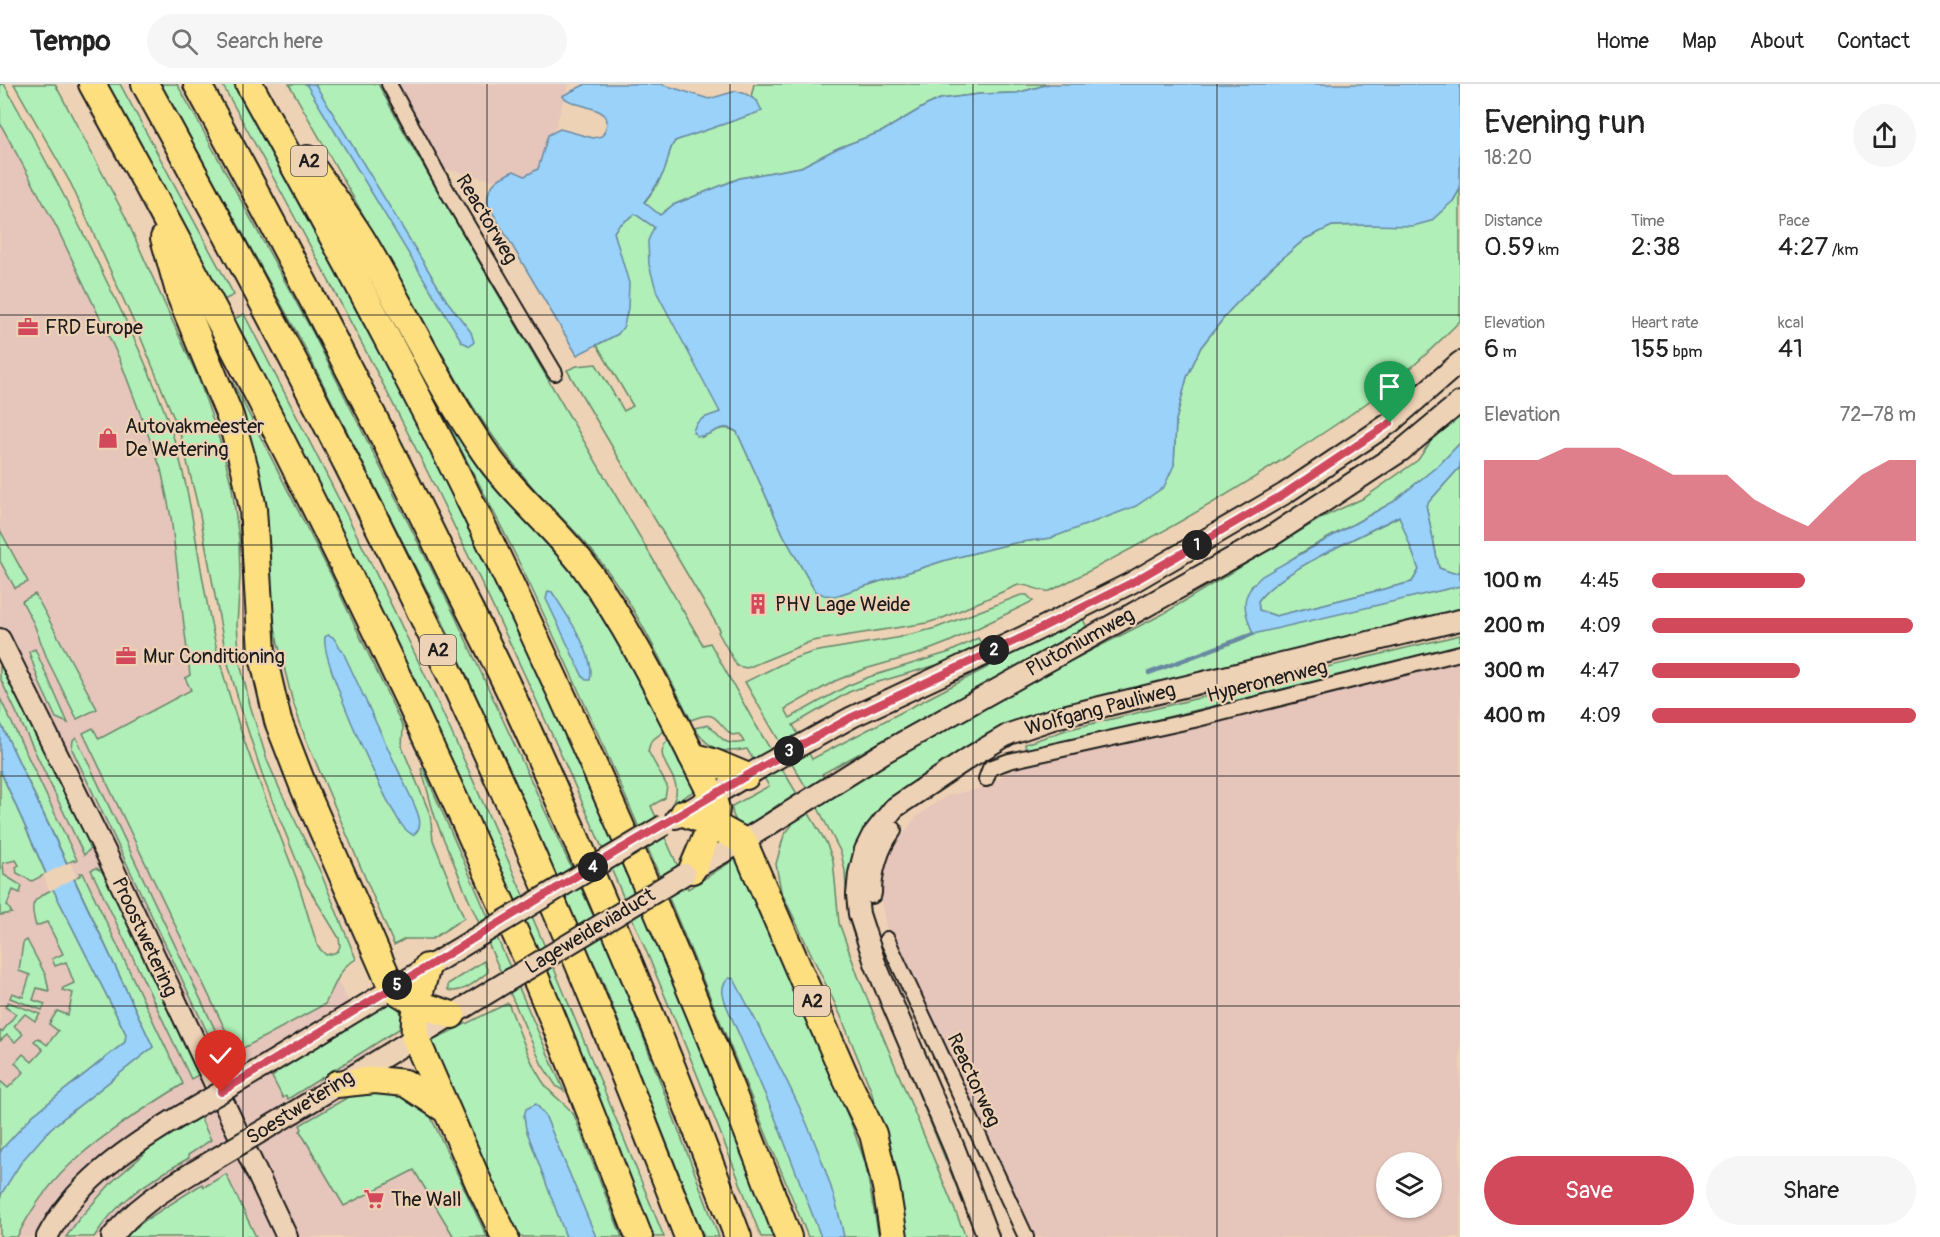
<!DOCTYPE html>
<meta charset="utf-8">
<style>
:root{--surface:#fff;--page:#f6f6f6;--text:#222;--muted:#767676;--line:#e0e0e0;--accent:#d1495b}
body{margin:0;font-family:Pangolin,sans-serif;background:var(--page);color:var(--text);height:100vh;display:flex;flex-direction:column;font-size:22px;white-space:nowrap}
*{box-sizing:border-box;margin:0}
p{font-size:20px;color:var(--muted)}
.icon{flex:none;width:33px;height:33px;fill:none;stroke:currentColor;stroke-width:2;stroke-linecap:round;stroke-linejoin:round}
.map{position:relative;flex:1;overflow:hidden}
.sheet{display:flex;flex-direction:column;background:var(--surface);width:480px}
.sheet>*{flex:none}
.fabs{position:absolute;left:1376px;top:1068px;display:grid;gap:12px}
.fabs a{display:grid;place-items:center;width:66px;height:66px;border-radius:50%;background:var(--surface);box-shadow:0 2px 4px #0004;font-size:30px}
.pin{position:absolute;display:grid;place-items:center;width:51px;height:51px;color:#fff;margin:-62px -26px;border-radius:50% 50% 50% 0;rotate:-45deg;box-shadow:0 0 6px #0007}
.pin .icon{rotate:45deg}
.km{position:absolute;width:30px;height:30px;margin:-15px;border-radius:50%;background:#222;color:#fff;font-size:16px;line-height:30px;text-align:center}
.round{display:grid;place-items:center;flex:none;width:63px;height:63px;border-radius:32px;background:var(--page)}
.overview{display:flex;align-items:center;justify-content:space-between;height:102px;padding:0 24px}
h1{font-size:33px;font-weight:600;line-height:45px}
.metrics{display:grid;grid-template-columns:repeat(3,1fr);gap:9px;height:102px;padding:6px 24px}
.metrics div{display:grid;align-content:center}
.metrics b{font-size:26px;font-weight:600}
.metrics small{font-size:16px;font-weight:400}
.metrics p{font-size:16px}
.chart{height:168px;padding:12px 24px}
.chart p{display:flex;justify-content:space-between}
.chart svg{width:100%;height:108px;margin-top:6px;fill:var(--accent);opacity:.7}
.primary-button{display:flex;gap:12px;margin-top:auto;padding:12px 24px}
.primary-button a{flex:1;height:69px;border-radius:36px;background:var(--accent);color:#fff;font-size:24px;font-weight:600;line-height:69px;text-align:center}
.primary-button a+a{background:var(--page);color:var(--text)}
ul{padding:0 24px;list-style:none;font-size:20px}
li{display:grid;grid-template-columns:96px 72px 1fr;align-items:center;height:45px}
li i{height:15px;border-radius:8px;background:var(--accent)}
header{display:flex;align-items:center;gap:36px;box-sizing:border-box;height:84px;padding:0 30px;background:var(--surface);border-bottom:2px solid var(--line)}
header strong{font-size:28px}
nav{display:flex;gap:33px;margin-inline-start:auto;font-size:21px}
.search{width:420px;height:54px;background:var(--page);display:flex;align-items:center;gap:15px;box-sizing:border-box;padding:0 21px;border-radius:33px;color:var(--muted);font-size:22px}
main{display:flex;flex:1;min-height:0}
.map>svg:first-child{display:block}
.built{fill:#e6c5bb;fill-rule:evenodd}
.green{fill:#b0efb7;stroke:#66866a;stroke-width:1.5}
.water{fill:#9ad2fa;stroke:#6889a1;stroke-width:1.5;fill-rule:evenodd}
.pier{fill:#eed2b5}
.lines{fill:none;stroke-linecap:round;stroke-linejoin:round}
.stream{stroke:#6889a1;stroke-width:4.5}
.street-casing{stroke:#1c1c1c;stroke-width:18}
.secondary-casing{stroke:#1c1c1c;stroke-width:24}
.highway-casing{stroke:#1c1c1c;stroke-width:30}
.street{stroke:#eed2b5;stroke-width:14}
.secondary{stroke:#eed2b5;stroke-width:20}
.highway{stroke:#fddf80;stroke-width:26}
.secondary-bridge-casing{stroke:#1c1c1c;stroke-width:24;stroke-linecap:butt}
.secondary-bridge{stroke:#eed2b5;stroke-width:20}
.route-casing{stroke:#fff;stroke-width:12}
.route{stroke:#d1495b;stroke-width:8}
.grid{fill:none;stroke:#1c1c1c;stroke-width:1.5;stroke-opacity:0.55}
.labels{text-anchor:middle;dominant-baseline:central;stroke-width:4.5;stroke-linejoin:round;paint-order:stroke}
.shield{fill:#eed2b5;stroke:#5b534a;stroke-width:1.5}
.shield-label{font-size:18px;font-weight:bold;fill:#1c1c1c}
.street-label{font-size:20px;fill:#1c1c1c;stroke:#eed2b5}
.poi-label{font-size:20px;fill:#1c1c1c;stroke:#eed2b5;text-anchor:start}
</style>
<header>
<strong>Tempo</strong>
<div class="search"><svg class="icon" aria-label="search" viewBox="0 0 24 24"><circle cx="10" cy="10" r="6"/><path d="M15 15l6 6"/></svg>Search here</div>
<nav><a>Home</a><a>Map</a><a>About</a><a>Contact</a></nav>
</header>
<main>
<div class="map">
<svg width="1460" height="1153" viewBox="0 0 1460 1153">
<rect width="100%" height="100%" fill="#eed2b5"/>
<filter id="ink" filterUnits="userSpaceOnUse"><feTurbulence type="fractalNoise" baseFrequency=".0167" numOctaves="2"/><feDisplacementMap in="SourceGraphic" scale="12" xChannelSelector="R" yChannelSelector="G"/><feConvolveMatrix kernelMatrix="1 2 1 2 8 2 1 2 1" color-interpolation-filters="sRGB"/></filter>
<g filter="url(#ink)">
<g class="built">
<path d="M0,0h3l71,129 60,124 33,81 20,66 23,132 8,39 15,55 28,79 36,90 21,68 163,290h-481z"/>
<path d="M370,0h199l-34,106 -121,-28z"/>
<path d="M1460,573v580h-426l-147,-306 -6,-30 3,-31 11,-25 22,-29 31,-21 41,-8 26,-22zM1386,1078h45v46h-45z"/>
</g>
<g class="green">
<path d="M0,0h4c36,65 71,131 103,198 22,44 43,89 60,136 28,77 31,160 52,240 19,75 49,146 77,219 8,23 14,47 22,70l8,8 8,-2 4,-2 2,-5 -1,-8 -33,-54 -42,-104 -23,-71 -14,-49 -27,-145 -20,-82 -40,-97 -69,-152 -57,-100h41l70,132 74,164 24,70 9,38 7,51 1,38 -3,48 3,38 10,42 17,55 14,32 39,79 36,88 -9,6 -7,9 -15,30 -89,48 -153,-319 10,-5 6,11 92,-49 -6,-12 5,-3 -19,-158 -10,-48 -41,-109 -63,-132 -57,-105z"/>
<path d="M103,0h17l114,211 -14,7z"/>
<path d="M161,0h16l17,30 120,221 140,279 160,346 105,277h-15l-103,-260 -31,-62 -42,-101 -86,-194 -140,-278z"/>
<path d="M222,0h18l195,372 117,243 103,229 122,309h-16c-101,-263 -212,-522 -338,-774 -64,-128 -132,-254 -201,-379z"/>
<path d="M289,0h89l36,66 289,495 7,-2 44,79 72,120 7,18 6,63 19,53 108,261h-59l-6,-30 -30,-117 -31,-76 -59,-123 -5,-27 8,-29 8,-10 -13,-21 -32,23c-10,0 -16,-12 -15,-21l37,-20 -22,-37c-26,6 -38,0 -53,-21l14,-3c14,12 15,22 36,17l-5,-8 -7,1c-19,-15 -13,-26 -41,-15 -28,-54 -53,-111 -91,-159 -19,-26 -43,-47 -65,-71 -26,-30 -49,-62 -70,-96z"/>
<path d="M754,0h295l-32,9 -37,1 -40,5 -15,7 -42,25 -45,17 -37,19 -61,11 -67,27 -13,10 -16,-12c8,-10 16,-22 21,-34 4,-10 3,-19 10,-28l82,-40 -6,-4z"/>
<path d="M1460,105v132c-20,20 -41,41 -63,59 -35,28 -72,52 -109,76 -77,50 -156,94 -238,135 -12,2 -17,-7 -32,-6l-75,33 -16,5 -115,18 -65,27 -10,-2 -19,-34 2,-2 -153,-260 10,-4 19,-2 28,47 9,-5 -36,-61 21,-11 1,-82 -5,-20 4,-6 17,-12 19,13 66,185 -18,25c13,-6 22,-13 35,-5l47,104 31,55 20,5 111,-36 68,-17 37,-5 123,-73 2,-45 11,-43 14,-30 29,-37 42,-43 33,-28 27,-13 35,-1 86,-24z"/>
<path d="M244,230c64,124 128,248 187,374 84,180 158,365 233,549h-12l-102,-251 -320,-665z"/>
<path d="M227,292l5,5 98,192 73,154 -1,20 28,67 3,26 31,78 -32,21h-27l-11,6 -89,-208 -13,-38 -14,-56z"/>
<path d="M424,295l31,46 85,105 75,97 52,102 -16,12 -3,10 19,35 -2,12 -14,8 37,83 52,-33 112,270 13,36 14,75h-71c-89,-219 -177,-438 -278,-652 -33,-70 -71,-138 -106,-206z"/>
<path d="M1460,331v28l-20,21 -47,38 -92,51 -50,33 2,47 207,-47v25l-403,97 -154,84 -50,83 130,362h-6l-125,-307 -5,-23 -2,-36 -4,-18 -23,-45 -73,-126 47,-23 21,-7 83,-14 40,-10 85,-33h6l6,6 -84,41 -28,11 -56,16 -30,12 -50,28 5,9 57,-32 22,-9 81,-25 28,-14 5,8 -29,14 -86,25 -19,7 -56,33 19,34 174,-91 12,-9 84,-42 6,13 -101,53 -165,91 10,17 120,-70 211,-107 160,-97 41,-19 54,-38 15,-22z"/>
<path d="M1460,383v105l-7,1 -14,-5 -13,-63z"/>
<path d="M1400,432l19,54 -7,12 -136,34 -17,-6 -1,-9c19,-29 107,-67 142,-85z"/>
<path d="M0,446l28,52 -13,6 -15,-27z"/>
<path d="M35,510l62,115 -20,10 -29,-58 -14,-37 -12,-23z"/>
<path d="M1460,551v12l-434,104 -1,-7 41,-14z"/>
<path d="M35,565l33,74 -12,-5 -16,-34 -11,-32z"/>
<path d="M3,581l87,179v5l-6,6 -84,-177v-11z"/>
<path d="M0,614l77,162 -2,2 -1,-2 -7,3 -67,-141z"/>
<path d="M76,653l152,320 -7,4 -149,-312 1,-9z"/>
<path d="M672,653l27,51 -28,17c21,-28 -29,-46 1,-68z"/>
<path d="M423,684l141,323 -7,-4 -15,-22 -78,-176c-7,-21 -17,-41 -25,-61 -8,-19 -11,-40 -18,-59z"/>
<path d="M0,686l46,104 -14,7 -15,-8 -1,-6 3,-2 -3,-5 -13,3 1,12 18,11 -2,7 -7,-3 -6,15 5,8 -12,2z"/>
<path d="M96,784l9,5 95,201 -9,5 -100,-209z"/>
<path d="M80,789h3l100,211c-68,44 -128,76 -166,153h-17c0,-11 0,-32 1,-42 8,-23 33,-50 50,-67l102,-81 -79,-169 7,-3z"/>
<path d="M53,805l73,145 -1,8 -93,74 -32,37v-72l8,7 16,-16 -9,-9 8,-9 9,8 11,-12 -9,-9 4,-3 9,7 11,-14 -9,-7 8,-13 11,4 5,-22 -11,-3 1,-2 11,-5 -8,-21 -11,4 -3,-7 11,-5 -16,-32 -11,4c-7,-24 -4,-26 17,-37z"/>
<path d="M27,856l19,36 3,15 -12,-3 -4,12 12,4 -3,6 -32,-12 2,-5 11,4 7,-22 -11,-4 4,-28z"/>
<path d="M484,877l4,11c-11,8 -25,23 -40,18v-6z"/>
<path d="M8,918l32,12 -5,7 -10,-7 -11,12 9,8 -8,8 -8,-7 -7,6v-10l2,1 14,-18 -11,-7z"/>
<path d="M393,918c10,8 10,16 6,27l-111,70 -2,-3 -3,2 -11,-21 4,-3 -2,-4 111,-66z"/>
<path d="M508,919c11,26 21,60 37,82 8,12 21,18 29,30l48,122h-108l-85,-195z"/>
<path d="M397,1004l31,23 59,126h-33l-40,-67 -70,36 -44,-75 2,-2 -2,-4 55,-32z"/>
<path d="M200,1033l11,23 -23,15 1,3c-37,21 -72,42 -95,79h-28l13,-18 34,-38 30,-26 9,-11 24,-15 2,2z"/>
<path d="M226,1090l30,63h-132l23,-18 55,-35 2,3z"/>
</g>
<g class="water">
<path d="M306,0h9l132,217 24,31 3,10 -4,4 -8,-4z"/>
<path d="M586,0h75l48,15 27,-8 10,3 11,7 5,10 -87,30c-7,9 -6,18 -10,28 -5,12 -13,23 -21,33l16,13 13,-10 67,-27 61,-11 37,-19 45,-17 42,-25 15,-7 40,-5 37,-1 32,-9h411v105l-7,12 -22,20 -18,5 -46,-1 -35,1 -27,13 -33,28 -42,43 -29,37 -14,30 -11,43 -2,45 -10,22 -28,19 -85,32 -37,5 -68,17 -111,36 -11,-1 -9,-4 -31,-55 -47,-104c-19,-12 -23,6 -40,4l-4,-4c3,-15 15,-15 27,-20l-63,-119 -8,-28 -1,-24 6,-14 -19,-13 -17,12 -4,6 15,51 -1,25 -4,18 -6,8 -41,21 -89,-150c-3,-19 10,-27 26,-34l11,5 13,-7 10,-34 12,-6 33,9 9,-2c20,-33 -26,-25 -40,-40z"/>
<path d="M1460,359v24l-34,38 13,63 14,5 7,-1v14l-207,48c-10,-28 -14,-37 9,-58l131,-74 47,-38zM1399,432l20,54 -7,12 -136,34 -17,-6 -1,-9c19,-29 107,-67 141,-85z"/>
<path d="M548,507l4,1c13,20 45,65 38,88h-4l-3,-3 -37,-78z"/>
<path d="M328,551l5,2 10,15 71,152c4,10 11,23 -1,31 -8,-4 -14,-13 -18,-21 -15,-24 -75,-155 -70,-177z"/>
<path d="M0,638l153,325 -102,81 -29,33 -22,35v-43l2,-4 30,-33 93,-74 1,-8 -73,-145 -53,-119z"/>
<path d="M729,894l5,1 2,4c42,81 90,163 108,254h-23l-47,-122 -47,-108c-4,-10 -8,-21 2,-29z"/>
<path d="M536,1020l9,11 51,122h-30l-40,-108 -2,-13 2,-7z"/>
</g>
<path class="pier" d="M70,778l7,15 -27,14 -7,-16z"/>
<g class="lines">
<path class="stream" d="M1149,589l104,-39"/>
<g class="street-casing">
<g id="street">
<path d="M389,0l57,105 109,184"/>
<path d="M986,695l4,-11 19,-7 185,-41 266,-67"/>
<path d="M887,855l139,298"/>
</g>
</g>
<g class="secondary-casing">
<g id="secondary">
<path d="M0,555l106,214 181,384"/>
<path d="M676,734l89,-53 87,-48 173,-81 106,-53 153,-89 106,-71 70,-61"/>
<path d="M692,786l51,-29 142,-89 385,-215 131,-86 59,-49"/>
<path d="M871,809c0,-21 7,-46 20,-63"/>
<path d="M270,979l204,-124"/>
<path d="M294,1028l202,-124"/>
<path d="M47,1153c27,-52 76,-86 125,-116"/>
<path d="M112,1153c22,-29 52,-47 83,-66"/>
<path d="M988,1153l-33,-87 -80,-187 -16,-49 -2,-19 2,-21 6,-24 7,-14 22,-28 76,-51 39,-23 50,-17 401,-97"/>
</g>
</g>
<g class="highway-casing">
<g id="highway">
<path d="M92,0c145,262 281,529 402,803 14,31 29,62 43,94 36,84 68,170 102,256"/>
<path d="M145,0c117,214 232,429 333,650 76,165 145,334 210,503"/>
<path d="M197,0c87,159 172,320 251,483 24,48 49,95 71,144 79,173 152,348 219,526"/>
<path d="M249,0c98,177 195,356 280,540 94,201 181,405 259,613"/>
<path d="M307,75c18,27 37,52 54,79 42,69 76,145 122,212 29,43 70,75 101,116 52,71 88,152 128,229l4,14 -1,7 -23,54"/>
<path d="M164,154l16,57 50,121 15,53 8,40 9,143 16,69 26,67 88,200 24,15 36,12"/>
<path d="M692,672l23,7 31,13"/>
<path d="M684,729l28,11 31,17 102,235 28,58 13,53 8,50"/>
<path d="M427,883c-7,24 -14,45 -12,70l65,149 25,51"/>
<path d="M337,1000l38,-4 30,3 41,27"/>
</g>
</g>
<use href="#street" class="street"/>
<use href="#secondary" class="secondary"/>
<use href="#highway" class="highway"/>
<g class="secondary-bridge-casing">
<g id="secondary-bridge">
<path d="M474,855l190,-114"/>
<path d="M496,904l189,-114"/>
<path d="M172,1037l98,-58"/>
<path d="M195,1087l99,-59"/>
</g>
</g>
<use href="#secondary-bridge" class="secondary-bridge"/>
</g>
</g>
<g class="lines" filter="url(#ink)">
<g class="route-casing">
<path id="route" d="M221,1008l400,-243 144,-84 87,-48 173,-81 106,-53 153,-89 106,-71"/>
</g>
<use href="#route" class="route"/>
</g>
<path class="grid" d="M243,0v1153M487,0v1153M730,0v1153M973,0v1153M1217,0v1153M0,231h1460M0,461h1460M0,692h1460M0,922h1460"/>
<defs>
<g id="office-bare" transform="scale(1.62)"><path d="M-6-3h4V-5.5h4V-3h4V5H-6ZM-1-4.5V-3h2v-1.5ZM-6 0V1H6V0Z" fill="#d1495b" stroke="#eed2b5" stroke-width="2.5" paint-order="stroke"/></g>
<g id="shop-bare" transform="scale(1.62)"><path d="M-5-2.5h2.3a2.7 3.5 0 0 1 5.4 0H5L5.5 6h-11ZM-1.5-2.5h3a1.5 2.3 0 0 0-3 0Z" fill="#d1495b" stroke="#eed2b5" stroke-width="2.5" paint-order="stroke"/></g>
<g id="building-bare" transform="scale(1.62)"><path d="M-4-6H4V6H1V3H-1V6H-4ZM-2.5-4.3h1.7v1.8h-1.7ZM.8-4.3h1.7v1.8H.8ZM-2.5-1h1.7V.8h-1.7ZM.8-1h1.7V.8H.8Z" fill="#d1495b" stroke="#eed2b5" stroke-width="2.5" paint-order="stroke"/></g>
<g id="supermarket-bare" transform="scale(1.62)"><path d="M-6-5.5h2.5l.6 2H6L4.5 2H-2.5L-4.4-4H-6ZM-1.5 3.2a1.3 1.3 0 1 0 .1 0ZM3 3.2a1.3 1.3 0 1 0 .1 0Z" fill="#d1495b" stroke="#eed2b5" stroke-width="2.5" paint-order="stroke"/></g>
</defs>
<g fill-rule="evenodd">
<use href="#office-bare" x="28" y="243"/>
<use href="#shop-bare" x="108" y="354"/>
<use href="#building-bare" x="758" y="520"/>
<use href="#office-bare" x="126" y="572"/>
<use href="#supermarket-bare" x="374" y="1115"/>
</g>
<g class="labels">
<g class="shield">
<rect x="291" y="62" width="36" height="30" rx="4.5"/>
<rect x="420" y="551" width="36" height="30" rx="4.5"/>
<rect x="794" y="902" width="36" height="30" rx="4.5"/>
</g>
<g class="shield-label">
<text x="309" y="77">A2</text>
<text x="438" y="566">A2</text>
<text x="812" y="917">A2</text>
</g>
<g class="street-label">
<text transform="translate(487 135) rotate(59)">Reactorweg</text>
<text transform="translate(1080 558) rotate(-29)">Plutoniumweg</text>
<text transform="translate(1267 597) rotate(-14)">Hyperonenweg</text>
<text transform="translate(1100 625) rotate(-15)">Wolfgang Pauliweg</text>
<text transform="translate(590 847) rotate(-31)">Lageweideviaduct</text>
<text transform="translate(145 853) rotate(65)">Proostwetering</text>
<text transform="translate(974 996) rotate(65)">Reactorweg</text>
<text transform="translate(300 1023) rotate(-32)">Soestwetering</text>
</g>
<g class="poi-label">
<text x="45" y="243">FRD Europe</text>
<text x="125" y="342">Autovakmeester<tspan x="125" dy="23">De Wetering</tspan></text>
<text x="775" y="520">PHV Lage Weide</text>
<text x="143" y="572">Mur Conditioning</text>
<text x="391" y="1115">The Wall</text>
</g>
</g>
</svg>
<div class="fabs">
<a><svg class="icon" aria-label="layers" viewBox="0 0 24 24"><path d="M12 4l9 5-9 5-9-5zM3 14l9 5 9-5"/></svg></a>
</div>
<div class="pin" style="left:1390px;top:339px;background:#1e9e55"><svg class="icon" aria-label="arrive" viewBox="0 0 24 24"><path d="M6 21V4h12l-3 4 3 4H6"/></svg></div>
<div class="pin" style="left:221px;top:1008px;background:#d93025"><svg class="icon" aria-label="check" viewBox="0 0 24 24"><path d="M5 12l5 5 9-10"/></svg></div>
<b class="km" style="left:1197px;top:461px">1</b>
<b class="km" style="left:994px;top:566px">2</b>
<b class="km" style="left:789px;top:667px">3</b>
<b class="km" style="left:593px;top:783px">4</b>
<b class="km" style="left:397px;top:901px">5</b>
</div>
<section class="sheet">
<div class="overview"><div><h1>Evening run</h1><p>18:20</p></div><a class="round"><svg class="icon" aria-label="share" viewBox="0 0 24 24"><path d="M12 15V3M7 8l5-5 5 5M5 13v7h14v-7"/></svg></a></div>
<div class="metrics">
<div><p>Distance</p><b>0.59<small> km</small></b></div>
<div><p>Time</p><b>2:38</b></div>
<div><p>Pace</p><b>4:27<small> /km</small></b></div>
</div>
<div class="metrics">
<div><p>Elevation</p><b>6<small> m</small></b></div>
<div><p>Heart rate</p><b>155<small> bpm</small></b></div>
<div><p>kcal</p><b>41</b></div>
</div>
<div class="chart"><p><span>Elevation</span>72–78 m</p>
<svg viewBox="0 0 160 44" preserveAspectRatio="none"><path d="M0 44V11L10 11L20 11L30 6L40 6L50 6L60 11L70 17L80 17L90 17L100 27L110 33L120 38L130 27L140 17L150 11L160 11V44z"/></svg>
</div>
<ul>
<li><b>100 m</b>4:45<i style="width:58%"></i></li>
<li><b>200 m</b>4:09<i style="width:99%"></i></li>
<li><b>300 m</b>4:47<i style="width:56%"></i></li>
<li><b>400 m</b>4:09<i style="width:100%"></i></li>
</ul>
<div class="primary-button"><a>Save</a><a>Share</a></div>
</section>
</main>
